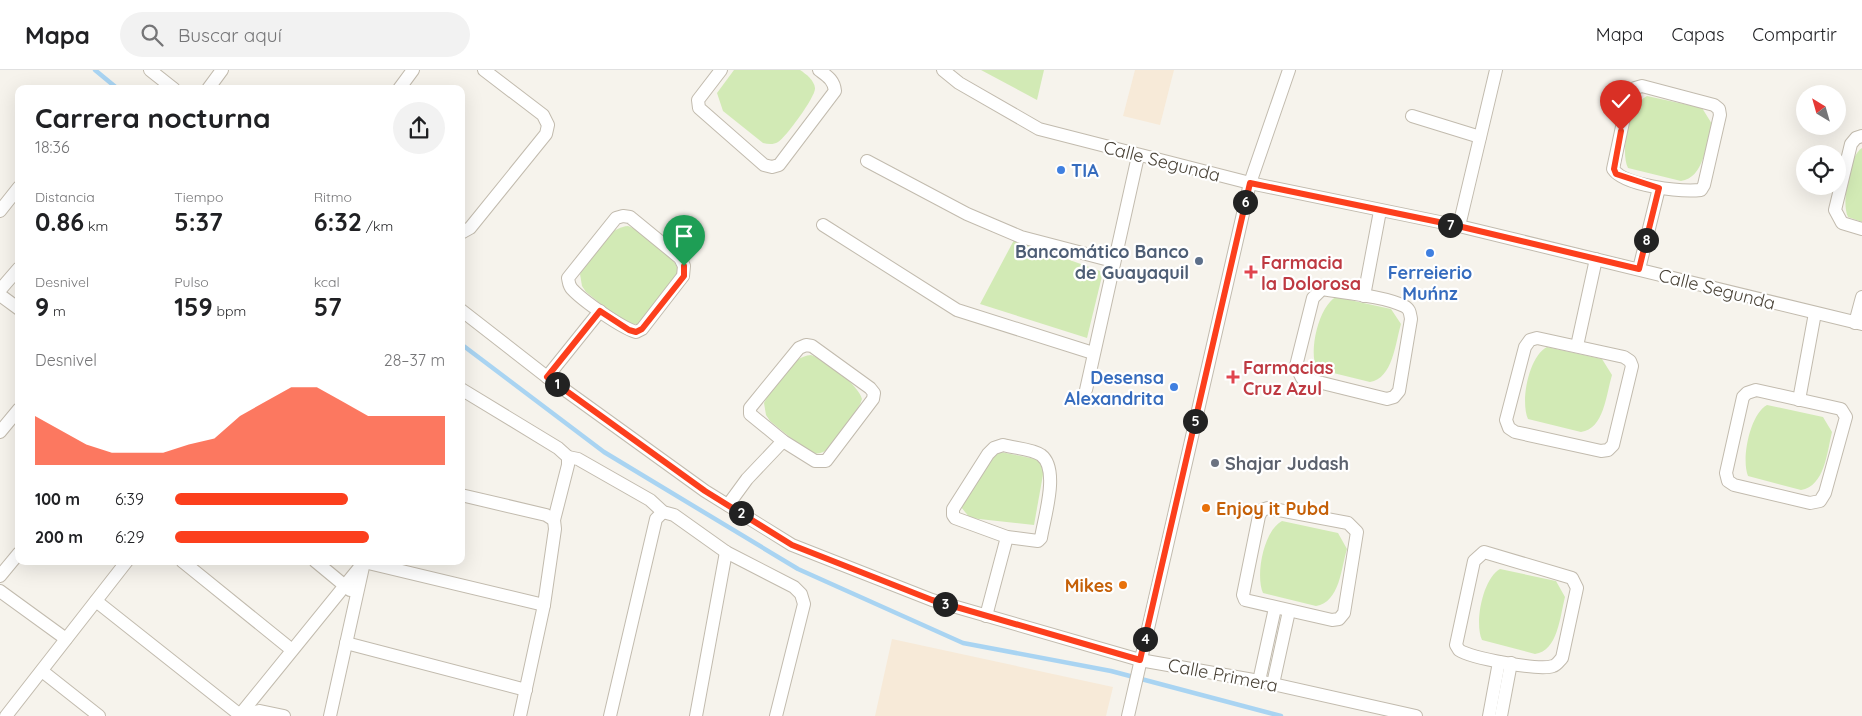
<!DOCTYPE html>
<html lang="es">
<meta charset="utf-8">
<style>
:root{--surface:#fff;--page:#f2f2f2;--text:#202124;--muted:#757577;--line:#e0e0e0;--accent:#fc3f1d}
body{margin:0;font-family:Quicksand,sans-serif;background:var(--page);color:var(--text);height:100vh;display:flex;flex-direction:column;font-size:19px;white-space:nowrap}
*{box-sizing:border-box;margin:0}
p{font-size:16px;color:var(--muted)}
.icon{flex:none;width:28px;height:28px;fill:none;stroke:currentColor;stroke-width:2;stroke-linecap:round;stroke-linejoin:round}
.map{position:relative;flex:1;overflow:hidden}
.side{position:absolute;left:15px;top:15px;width:450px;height:480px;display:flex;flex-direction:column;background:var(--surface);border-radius:10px;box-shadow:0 5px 20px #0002}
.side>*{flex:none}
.needle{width:32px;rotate:323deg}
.buttons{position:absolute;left:1796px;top:15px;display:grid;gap:10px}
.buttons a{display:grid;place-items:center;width:50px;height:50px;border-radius:50%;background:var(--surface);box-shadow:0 5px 20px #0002;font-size:25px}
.pin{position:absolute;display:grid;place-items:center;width:42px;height:42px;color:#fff;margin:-51px -21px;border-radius:50% 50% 50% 0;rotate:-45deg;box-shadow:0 0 5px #0007}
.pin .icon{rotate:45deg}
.km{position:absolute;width:25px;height:25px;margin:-12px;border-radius:50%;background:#222;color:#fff;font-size:14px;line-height:25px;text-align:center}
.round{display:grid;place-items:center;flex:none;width:52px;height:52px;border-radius:26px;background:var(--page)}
.summary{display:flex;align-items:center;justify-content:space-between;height:85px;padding:0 20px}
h1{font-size:28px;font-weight:800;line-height:38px}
.stats{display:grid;grid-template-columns:repeat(3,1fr);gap:8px;height:85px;padding:5px 20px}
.stats div{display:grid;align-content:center}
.stats b{font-size:25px;font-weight:800}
.stats small{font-size:14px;font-weight:400}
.stats p{font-size:14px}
.chart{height:140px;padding:10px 20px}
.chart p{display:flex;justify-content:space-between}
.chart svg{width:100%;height:90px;margin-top:5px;fill:var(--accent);opacity:.7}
ul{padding:0 20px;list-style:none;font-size:16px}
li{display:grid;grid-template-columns:80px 60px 1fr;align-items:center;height:38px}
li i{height:12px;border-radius:6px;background:var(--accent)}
header{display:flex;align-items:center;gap:30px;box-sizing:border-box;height:70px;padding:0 25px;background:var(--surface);border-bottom:1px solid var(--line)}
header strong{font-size:24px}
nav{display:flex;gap:28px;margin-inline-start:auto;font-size:18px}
.search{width:350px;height:45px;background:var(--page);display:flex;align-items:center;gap:12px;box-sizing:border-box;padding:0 18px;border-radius:28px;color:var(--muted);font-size:19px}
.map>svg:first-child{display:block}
.commercial{fill:#f7ead8}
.green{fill:#d2eab5}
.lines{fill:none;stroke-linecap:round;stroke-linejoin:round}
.stream{stroke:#a9d4f2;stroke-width:4.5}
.minor-casing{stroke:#c2bbae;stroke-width:14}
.minor{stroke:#fff;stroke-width:12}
.route-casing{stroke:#fff;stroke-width:10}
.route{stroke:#fc3f1d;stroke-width:6}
.shop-dot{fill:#3f7fe0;stroke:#fff;stroke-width:2}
.service-dot{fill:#5c6f8a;stroke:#fff;stroke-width:2}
.health-dot{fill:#e0444e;stroke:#fff;stroke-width:2}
.worship-dot{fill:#6b7280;stroke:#fff;stroke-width:2}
.food-dot{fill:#e8710a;stroke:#fff;stroke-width:2}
.labels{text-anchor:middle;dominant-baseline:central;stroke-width:4.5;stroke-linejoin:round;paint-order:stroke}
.street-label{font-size:18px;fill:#4b4439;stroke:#fff}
.shop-label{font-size:18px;font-weight:bold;fill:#366cbe;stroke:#fff;text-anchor:start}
.service-label{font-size:18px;font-weight:bold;fill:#4e5e75;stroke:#fff;text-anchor:end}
.health-label{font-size:18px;font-weight:bold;fill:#be3a42;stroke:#fff;text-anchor:start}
.worship-label{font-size:18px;font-weight:bold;fill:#5b616d;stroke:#fff;text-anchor:start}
.food-label{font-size:18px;font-weight:bold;fill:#c56008;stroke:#fff;text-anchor:start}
</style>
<header>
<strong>Mapa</strong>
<div class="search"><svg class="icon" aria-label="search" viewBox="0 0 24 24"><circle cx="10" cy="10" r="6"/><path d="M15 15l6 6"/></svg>Buscar aquí</div>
<nav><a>Mapa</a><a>Capas</a><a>Compartir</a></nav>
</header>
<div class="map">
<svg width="1862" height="646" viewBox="0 0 1862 646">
<rect width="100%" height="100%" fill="#f6f3ec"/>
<g class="commercial">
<path d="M1135,0h39l-14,55 -37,-9z"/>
<path d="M892,569l221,48 -7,29h-231z"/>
</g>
<g class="green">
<path d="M734,0h66c6,4 14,10 15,18 1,8 -29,49 -37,54 -5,3 -10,2 -15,1l-40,-32 -6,-18z"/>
<path d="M981,0h63l-7,30z"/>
<path d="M1647,26l55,12 10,16c-6,20 -8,54 -31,57l-53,-13c-8,-17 1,-63 19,-72z"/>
<path d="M1862,78v74l-14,-5c-7,-13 1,-62 14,-69z"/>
<path d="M628,156c14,5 46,29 50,44l-2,8 -38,46h-12l-40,-32 -4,-6 -2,-12c9,-17 28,-47 48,-48z"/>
<path d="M1014,170l89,32 -16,66 -107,-34z"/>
<path d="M1336,227l55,12 10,15c-6,20 -8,54 -31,58l-53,-13c-9,-18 2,-63 19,-72z"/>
<path d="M1547,277l55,12 10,16c-6,20 -8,54 -31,57l-53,-13c-8,-18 1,-63 19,-72z"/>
<path d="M811,285c15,6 47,29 51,44 -3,11 -26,46 -37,52 -5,3 -10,3 -16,2l-39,-32 -4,-6 -2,-12c9,-17 27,-47 47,-48z"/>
<path d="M1767,335l56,12 9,15c-5,20 -7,54 -31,58l-53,-14c-7,-17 2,-62 19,-71z"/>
<path d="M996,381l44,9 4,9 -10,56 -64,-7 -9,-11z"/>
<path d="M1282,451l56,12 9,16c-6,19 -7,53 -31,57l-53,-13c-8,-18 1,-63 19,-72z"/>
<path d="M1500,499l56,12 9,16c-5,19 -7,54 -30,57l-53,-14c-8,-17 1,-62 18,-71z"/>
</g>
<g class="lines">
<g class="stream">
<path d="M95,0l23,19"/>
<path d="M461,274l143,108 194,117 165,74 148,28 170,45"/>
</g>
<g class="minor-casing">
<g id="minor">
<path d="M150,0l24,19"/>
<path d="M721,0l-23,30 1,8 65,57 8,2 7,-2 56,-74c-1,-11 -8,-15 -16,-21"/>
<path d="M943,0l16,13 80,46 211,54 209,43 403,98"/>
<path d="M1642,16l72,19 5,4 1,6 -16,70 -3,5c-20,2 -77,-4 -88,-21l16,-75 6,-6z"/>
<path d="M208,19l14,-19"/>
<path d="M399,19l14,-19"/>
<path d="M1412,46l68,21"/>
<path d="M1862,66l-6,2 -5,6 -16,66 7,13 20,6"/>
<path d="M867,91l100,53 54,23 92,24"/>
<path d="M0,141l19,-24"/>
<path d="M623,146l7,1 50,41 4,8 -1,10 -41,53 -6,3c-14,-4 -53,-31 -64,-43 -3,-3 -3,-6 -4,-11l48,-60z"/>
<path d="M823,155l134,85 136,43"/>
<path d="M1459,156l37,-156"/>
<path d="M461,163l9,-5 76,-94 2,-9 -5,-10 -59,-45"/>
<path d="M1639,199l20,-81"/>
<path d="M1322,219c23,4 62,7 82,17 6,3 6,7 7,13l-12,72 -5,6 -7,2 -85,-21 -6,-12 17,-68z"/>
<path d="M0,220l19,-22"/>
<path d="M0,225l19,14"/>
<path d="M1364,226l16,-85"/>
<path d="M461,240l86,67 158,114 87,54 140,55 208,60 119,21 157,35"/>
<path d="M1855,253l7,-26"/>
<path d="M1537,268l87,19 6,4 2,5 -19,79 -5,5 -7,1 -86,-19 -6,-4 -3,-8 19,-73 5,-7z"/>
<path d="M806,275l6,1 58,42 4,5 -1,6 -47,62h-11l-32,-20 -33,-27v-6l49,-60z"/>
<path d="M1577,276l19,-87"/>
<path d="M547,307l53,-66"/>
<path d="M461,319l97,59 10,9v8l-14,55 1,9 -11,76 -24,111"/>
<path d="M1086,320l52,-234"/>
<path d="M1756,320l85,19 5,8 -21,76 -5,8 -10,2 -76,-18 -6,-4 -2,-8 17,-76 4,-4z"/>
<path d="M1799,330l16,-87"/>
<path d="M0,362l19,-23"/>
<path d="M1003,375c10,3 29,4 38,10 19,14 3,63 0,83l-3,3 -31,-4 -52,-19 -2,-3v-6l35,-55 6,-6z"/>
<path d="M568,387l10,2 72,41 13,12 11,3 52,37 68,35 7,7 3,10 -28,112"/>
<path d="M461,425l85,20 8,5"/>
<path d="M728,435l19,-26 36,-38"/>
<path d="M1268,438l80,15 9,9 -13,81 -5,6 -7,1 -87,-20 -2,-5 16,-79 3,-6z"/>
<path d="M1484,482l88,26 5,10 -15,70c-3,3 -5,7 -9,8 -14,5 -82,-8 -94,-16l-3,-5 18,-84z"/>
<path d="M182,491l110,89"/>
<path d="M315,491l35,29"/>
<path d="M0,506l19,-23"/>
<path d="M0,521l66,48"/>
<path d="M96,531l144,114 20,-4 24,5"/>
<path d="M986,546l21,-79"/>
<path d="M346,573l180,47"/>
<path d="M42,601l57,45"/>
<path d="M1259,611l16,-73"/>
<path d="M1273,614l16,-73"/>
<path d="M6,646l121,-155"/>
<path d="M239,646l125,-154 180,43"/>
<path d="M330,646l33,-149"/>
<path d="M610,646l46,-197 7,-7"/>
<path d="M696,646l30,-164"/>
<path d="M1128,646l122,-533 39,-113"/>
<path d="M1489,646l10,-54"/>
<path d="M1501,646l10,-53"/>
</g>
</g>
<use href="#minor" class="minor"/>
</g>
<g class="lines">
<g class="route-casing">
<path id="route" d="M684,196v10l-42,53 -6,3 -7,-2 -29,-19 -53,66 158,114 87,54 140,55 208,60 110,-477 208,43 181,43 20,-81 -43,-14 -2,-5 7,-38"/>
</g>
<use href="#route" class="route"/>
</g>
<g class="shop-dot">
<circle cx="1061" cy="100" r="5"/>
<circle cx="1430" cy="183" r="5"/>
<circle cx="1174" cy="317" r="5"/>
</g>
<circle class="service-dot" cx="1199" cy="191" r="5"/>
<g class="health-dot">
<path d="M1248.5 194.5h5v5h5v5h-5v5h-5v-5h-5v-5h5z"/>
<path d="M1230.5 299.5h5v5h5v5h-5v5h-5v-5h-5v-5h5z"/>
</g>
<circle class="worship-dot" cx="1215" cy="393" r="5"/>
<g class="food-dot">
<circle cx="1206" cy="438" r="5"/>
<circle cx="1123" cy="515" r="5"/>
</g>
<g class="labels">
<g class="street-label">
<text transform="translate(1162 91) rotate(14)">Calle Segunda</text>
<text transform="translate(1717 219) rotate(14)">Calle Segunda</text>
<text transform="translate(1223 605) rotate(11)">Calle Primera</text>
</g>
<g class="shop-label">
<text x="1071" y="100">TIA</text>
<text x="1430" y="202" text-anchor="middle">Ferreierio<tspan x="1430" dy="21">Muńnz</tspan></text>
<text x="1164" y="307" text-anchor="end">Desensa<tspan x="1164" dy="21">Alexandrita</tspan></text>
</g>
<g class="service-label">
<text x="1189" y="181">Bancomático Banco<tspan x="1189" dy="21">de Guayaquil</tspan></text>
</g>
<g class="health-label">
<text x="1261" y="192">Farmacia<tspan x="1261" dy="21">la Dolorosa</tspan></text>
<text x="1243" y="297">Farmacias<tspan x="1243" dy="21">Cruz Azul</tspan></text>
</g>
<g class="worship-label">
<text x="1225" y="393">Shajar Judash</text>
</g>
<g class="food-label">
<text x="1216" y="438">Enjoy it Pubd</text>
<text x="1113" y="515" text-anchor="end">Mikes</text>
</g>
</g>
</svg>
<div class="buttons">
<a><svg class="needle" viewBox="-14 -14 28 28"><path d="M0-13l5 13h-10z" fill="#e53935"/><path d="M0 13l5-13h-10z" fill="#757577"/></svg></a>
<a><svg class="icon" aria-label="locate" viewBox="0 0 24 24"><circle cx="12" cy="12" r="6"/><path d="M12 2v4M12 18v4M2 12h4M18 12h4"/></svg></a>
</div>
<div class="pin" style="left:684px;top:196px;background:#1e9e55"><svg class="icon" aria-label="arrive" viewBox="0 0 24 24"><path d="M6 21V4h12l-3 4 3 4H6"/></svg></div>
<div class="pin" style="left:1621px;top:61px;background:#d93025"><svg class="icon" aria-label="check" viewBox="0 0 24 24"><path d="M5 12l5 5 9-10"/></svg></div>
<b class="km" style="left:557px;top:314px">1</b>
<b class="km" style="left:741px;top:443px">2</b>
<b class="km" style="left:945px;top:534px">3</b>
<b class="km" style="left:1145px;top:569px">4</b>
<b class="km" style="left:1195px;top:351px">5</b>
<b class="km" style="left:1245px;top:132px">6</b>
<b class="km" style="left:1450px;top:155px">7</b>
<b class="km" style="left:1646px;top:170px">8</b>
<section class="side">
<div class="summary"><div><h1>Carrera nocturna</h1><p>18:36</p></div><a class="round"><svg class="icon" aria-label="share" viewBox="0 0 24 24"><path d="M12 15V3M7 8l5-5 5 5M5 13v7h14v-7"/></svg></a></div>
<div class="stats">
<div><p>Distancia</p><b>0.86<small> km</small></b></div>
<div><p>Tiempo</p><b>5:37</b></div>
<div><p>Ritmo</p><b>6:32<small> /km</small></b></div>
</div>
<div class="stats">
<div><p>Desnivel</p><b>9<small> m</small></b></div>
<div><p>Pulso</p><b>159<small> bpm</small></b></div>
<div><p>kcal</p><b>57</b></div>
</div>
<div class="chart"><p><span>Desnivel</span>28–37 m</p>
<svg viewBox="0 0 160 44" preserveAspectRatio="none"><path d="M0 44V20L10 27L20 34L30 38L40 38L50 38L60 34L70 31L80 20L90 13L100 6L110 6L120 13L130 20L140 20L150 20L160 20V44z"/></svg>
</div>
<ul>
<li><b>100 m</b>6:39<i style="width:64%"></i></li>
<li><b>200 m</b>6:29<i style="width:72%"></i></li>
</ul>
</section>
</div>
